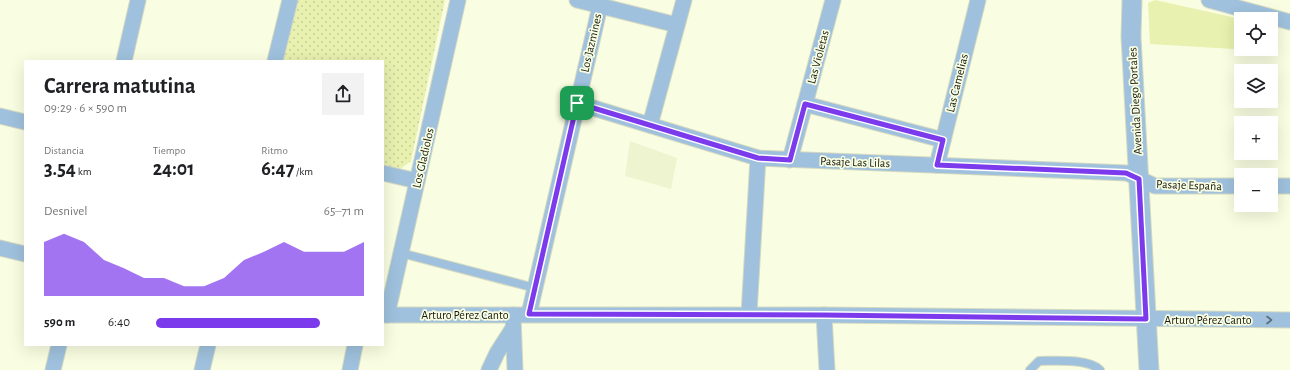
<!DOCTYPE html>
<html lang="es">
<meta charset="utf-8">
<style>
:root{--surface:#fff;--page:#f2f2f2;--text:#202124;--muted:#757577;--accent:#7c3aed}
body{margin:0;font-family:"Alegreya Sans",sans-serif;background:var(--page);color:var(--text);height:100vh;display:flex;flex-direction:column;font-size:15px;white-space:nowrap}
*{box-sizing:border-box;margin:0}
p{font-size:13px;color:var(--muted)}
.icon{flex:none;width:22px;height:22px;fill:none;stroke:currentColor;stroke-width:2;stroke-linecap:round;stroke-linejoin:round}
.map{position:relative;flex:1;overflow:hidden}
.side{position:absolute;left:24px;top:60px;width:360px;height:286px;display:flex;flex-direction:column;background:var(--surface);border-radius:0px;box-shadow:0 4px 16px #0002}
.side>*{flex:none}
.fabs{position:absolute;left:1234px;top:12px;display:grid;gap:8px}
.fabs a{display:grid;place-items:center;width:44px;height:44px;border-radius:0px;background:var(--surface);box-shadow:0 4px 16px #0002;font-size:20px}
.pin{position:absolute;display:grid;place-items:center;width:34px;height:34px;color:#fff;margin:-17px;border-radius:8px;box-shadow:0 2px 6px #0006}
.round{display:grid;place-items:center;flex:none;width:42px;height:42px;border-radius:0px;background:var(--page)}
.overview{display:flex;align-items:center;justify-content:space-between;height:68px;padding:0 20px}
h1{font-size:22px;font-weight:600;line-height:30px}
.metrics{display:grid;grid-template-columns:repeat(3,1fr);gap:6px;height:68px;padding:4px 20px}
.metrics div{display:grid;align-content:center}
.metrics b{font-size:20px;font-weight:600}
.metrics small{font-size:11px;font-weight:400}
.metrics p{font-size:11px}
.chart{height:112px;padding:8px 20px}
.chart p{display:flex;justify-content:space-between}
.chart svg{width:100%;height:72px;margin-top:4px;fill:var(--accent);opacity:.7}
ul{padding:0 20px;list-style:none;font-size:13px}
li{display:grid;grid-template-columns:64px 48px 1fr;align-items:center;height:30px}
li i{height:10px;border-radius:5px;background:var(--accent)}
.map>svg:first-child{display:block}
.built{fill:#eef3d0}
.grass{fill:#e8f1af}
.park{fill:url(#park-dots)}
.lines{fill:none;stroke-linecap:round;stroke-linejoin:round}
.service-casing{stroke:#d5d9c0;stroke-width:10}
.minor-casing{stroke:#d5d9c0;stroke-width:17}
.tertiary-casing{stroke:#d5d9c0;stroke-width:21}
.service{stroke:#9fc1dd;stroke-width:8}
.minor{stroke:#9fc1dd;stroke-width:15}
.tertiary{stroke:#9fc1dd;stroke-width:19}
.oneway{stroke:#5b6c76}
.route-casing{stroke:#fff;stroke-width:8}
.route{stroke:#7c3aed;stroke-width:5}
.labels{text-anchor:middle;dominant-baseline:central;stroke-width:3.5;stroke-linejoin:round;paint-order:stroke}
.street-label{font-size:12px;fill:#17180f;stroke:#f9fee2}
</style>
<div class="map">
<svg width="1290" height="370" viewBox="0 0 1290 370">
<defs>
<pattern id="park-dots" width="8" height="8" patternUnits="userSpaceOnUse"><rect width="8" height="8" fill="#e8f1af"/><path d="M2 2h.1M6 6h.1" fill="none" stroke="#c6ce95" stroke-width="1.8" stroke-linecap="round"/></pattern>
</defs>
<rect width="100%" height="100%" fill="#f9fee2"/>
<path class="built" d="M630,141l47,17 -6,31 -46,-13z"/>
<path class="grass" d="M1155,0l86,19v30l10,1 -101,-6 -2,-41z"/>
<path class="park" d="M296,0h149l-34,161 -12,9 -16,-4v-105h-102z"/>
<g class="lines">
<g class="service-casing">
<g id="service">
<path d="M401,253l134,35"/>
<path d="M1030,370l9,-9c16,0 49,-3 61,9"/>
</g>
</g>
<g class="minor-casing">
<g id="minor">
<path d="M577,0l100,25"/>
<path d="M1209,0l81,22"/>
<path d="M124,61l14,-61"/>
<path d="M275,61l15,-61"/>
<path d="M577,103l181,55 369,15 28,13h86"/>
<path d="M805,104l138,36"/>
<path d="M0,116l25,6"/>
<path d="M650,125l34,-125"/>
<path d="M790,160l43,-160"/>
<path d="M937,165l41,-165"/>
<path d="M383,173l34,8"/>
<path d="M1271,186h19"/>
<path d="M0,248l25,6"/>
<path d="M529,314l71,-308"/>
<path d="M749,314l9,-156"/>
<path d="M383,315h441l466,5"/>
<path d="M387,315l71,-315"/>
<path d="M513,315l2,55"/>
<path d="M824,315l3,55"/>
<path d="M53,370l6,-25"/>
<path d="M202,370l6,-25"/>
<path d="M350,370l5,-25"/>
<path d="M489,370l8,-17 16,-25"/>
</g>
</g>
<g class="tertiary-casing">
<path id="tertiary" d="M1132,0l-1,37 18,333"/>
</g>
<use href="#service" class="service"/>
<use href="#minor" class="minor"/>
<use href="#tertiary" class="tertiary"/>
</g>
<defs><path id="oneway-chevron" d="M-2-3.5L2.5 0L-2 3.5" fill="none" stroke-width="1.6" stroke-linecap="round" stroke-linejoin="round"/></defs>
<use class="oneway" href="#oneway-chevron" transform="translate(1269 320)"/>
<g class="lines">
<g class="route-casing">
<path id="route" d="M577,103l181,55 32,2 15,-56 138,36 -6,25 189,8 13,6 7,140 -322,-4 -295,-1z"/>
</g>
<use href="#route" class="route"/>
</g>
<g class="labels">
<g class="street-label">
<text transform="translate(591 43) rotate(-77)">Los Jazmines</text>
<text transform="translate(818 57) rotate(-75)">Las Violetas</text>
<text transform="translate(957 83) rotate(-76)">Las Camelias</text>
<text transform="translate(1135 101) rotate(-93)">Avenida Diego Portales</text>
<text transform="translate(423 158) rotate(-77)">Los Gladiolos</text>
<text transform="translate(855 162) rotate(2)">Pasaje Las Lilas</text>
<text transform="translate(1189 185) rotate(2)">Pasaje España</text>
<text x="465" y="315">Arturo Pérez Canto</text>
<text x="1208" y="320">Arturo Pérez Canto</text>
</g>
</g>
</svg>
<div class="fabs">
<a><svg class="icon" aria-label="locate" viewBox="0 0 24 24"><circle cx="12" cy="12" r="6"/><path d="M12 2v4M12 18v4M2 12h4M18 12h4"/></svg></a>
<a><svg class="icon" aria-label="layers" viewBox="0 0 24 24"><path d="M12 4l9 5-9 5-9-5zM3 14l9 5 9-5"/></svg></a>
<a>+</a>
<a>−</a>
</div>
<div class="pin" style="left:577px;top:103px;background:#1e9e55"><svg class="icon" aria-label="arrive" viewBox="0 0 24 24"><path d="M6 21V4h12l-3 4 3 4H6"/></svg></div>
<section class="side">
<div class="overview"><div><h1>Carrera matutina</h1><p>09:29 · 6 × 590 m</p></div><a class="round"><svg class="icon" aria-label="share" viewBox="0 0 24 24"><path d="M12 15V3M7 8l5-5 5 5M5 13v7h14v-7"/></svg></a></div>
<div class="metrics">
<div><p>Distancia</p><b>3.54<small> km</small></b></div>
<div><p>Tiempo</p><b>24:01</b></div>
<div><p>Ritmo</p><b>6:47<small> /km</small></b></div>
</div>
<div class="chart"><p><span>Desnivel</span>65–71 m</p>
<svg viewBox="0 0 160 44" preserveAspectRatio="none"><path d="M0 44V11L10 6L20 11L30 22L40 27L50 33L60 33L70 38L80 38L90 33L100 22L110 17L120 11L130 17L140 17L150 17L160 11V44z"/></svg>
</div>
<ul>
<li><b>590 m</b>6:40<i style="width:79%"></i></li>
</ul>
</section>
</div>
